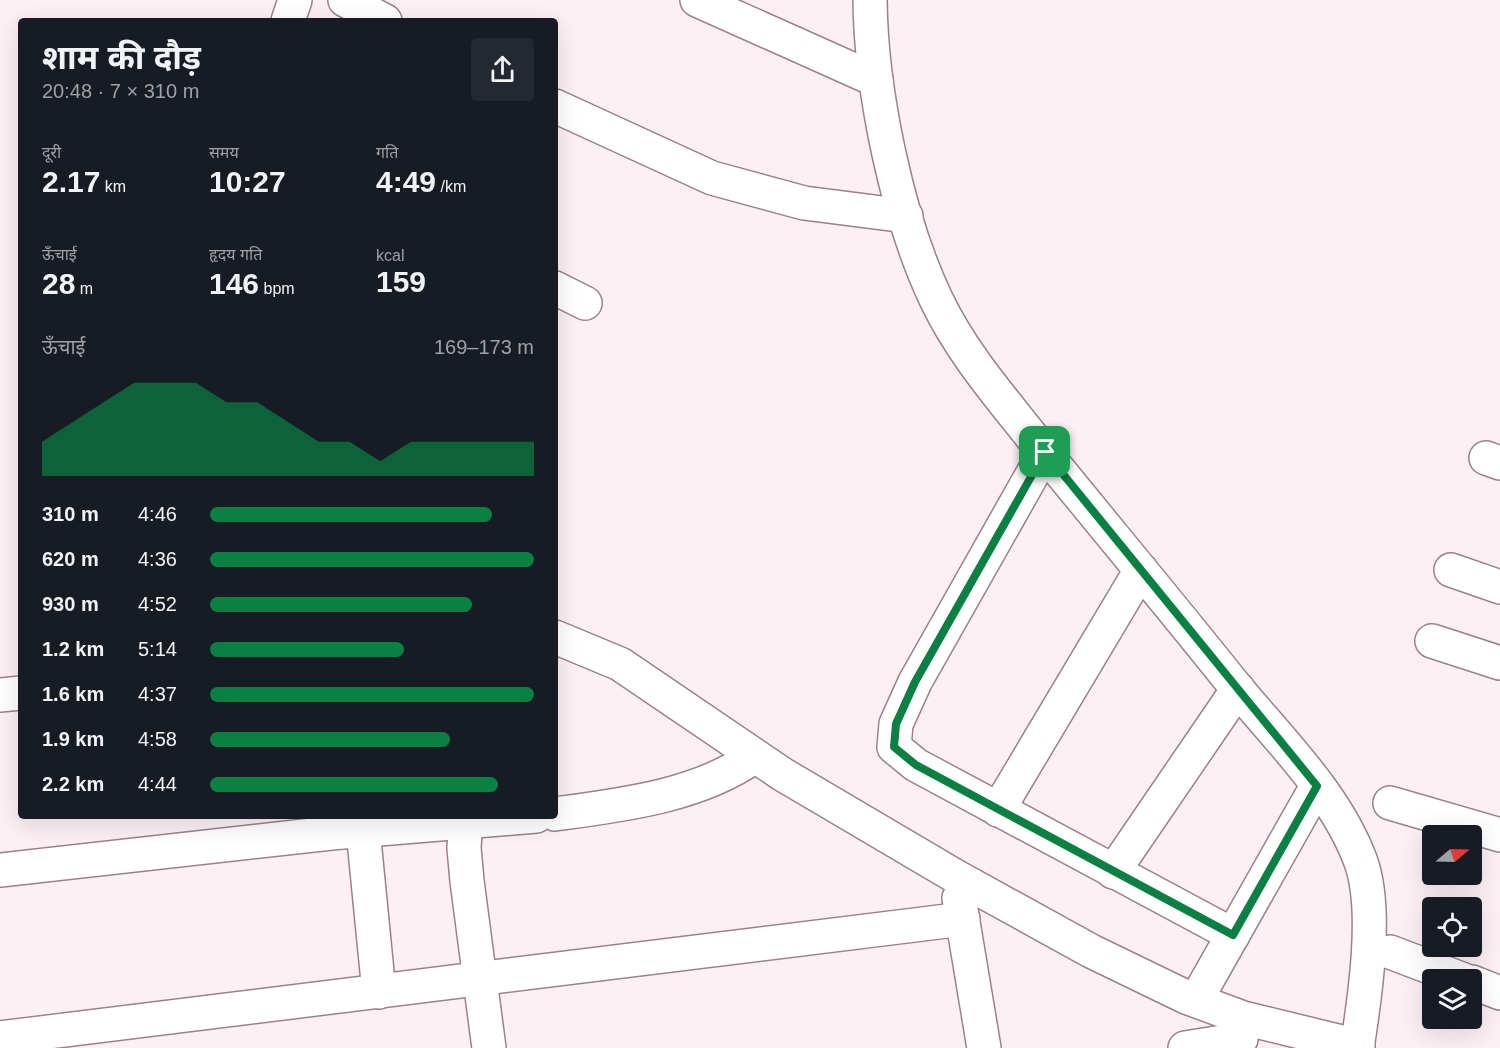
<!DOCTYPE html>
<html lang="hi">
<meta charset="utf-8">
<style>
:root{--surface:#171b24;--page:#242831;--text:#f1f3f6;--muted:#9ea1a6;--accent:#0b8043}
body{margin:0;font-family:Arial,"Noto Sans Devanagari",sans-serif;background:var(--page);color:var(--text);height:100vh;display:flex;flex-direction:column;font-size:22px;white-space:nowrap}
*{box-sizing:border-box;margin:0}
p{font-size:20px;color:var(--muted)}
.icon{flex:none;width:33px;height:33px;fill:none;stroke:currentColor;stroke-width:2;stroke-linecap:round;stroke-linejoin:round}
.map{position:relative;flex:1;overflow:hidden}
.sheet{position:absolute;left:18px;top:18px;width:540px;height:801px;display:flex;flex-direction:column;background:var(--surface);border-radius:6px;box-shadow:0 6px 24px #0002}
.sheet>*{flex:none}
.needle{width:39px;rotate:71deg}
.controls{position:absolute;left:1422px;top:825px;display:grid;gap:12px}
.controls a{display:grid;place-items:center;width:60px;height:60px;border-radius:6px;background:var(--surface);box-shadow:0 6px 24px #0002;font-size:30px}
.pin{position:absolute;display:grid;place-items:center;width:51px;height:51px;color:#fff;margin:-26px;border-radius:12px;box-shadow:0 3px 9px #0006}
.round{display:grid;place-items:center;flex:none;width:63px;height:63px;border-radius:6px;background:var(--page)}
.summary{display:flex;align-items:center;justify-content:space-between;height:102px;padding:0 24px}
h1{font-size:33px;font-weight:700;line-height:45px}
.figures{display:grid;grid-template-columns:repeat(3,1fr);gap:9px;height:102px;padding:6px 24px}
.figures div{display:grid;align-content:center}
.figures b{font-size:30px;font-weight:700}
.figures small{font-size:16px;font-weight:400}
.figures p{font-size:16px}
.chart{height:168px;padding:12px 24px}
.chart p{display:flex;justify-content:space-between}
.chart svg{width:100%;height:108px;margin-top:6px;fill:var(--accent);opacity:.7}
ul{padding:0 24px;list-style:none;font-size:20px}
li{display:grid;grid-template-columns:96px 72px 1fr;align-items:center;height:45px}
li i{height:15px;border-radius:8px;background:var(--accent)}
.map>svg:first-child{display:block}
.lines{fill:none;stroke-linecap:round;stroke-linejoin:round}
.minor-casing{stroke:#9b818d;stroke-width:36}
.minor{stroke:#fff;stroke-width:33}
.route-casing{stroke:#fff;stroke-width:12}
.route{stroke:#0b8043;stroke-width:8}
</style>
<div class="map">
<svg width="1500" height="1048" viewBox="0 0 1500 1048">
<rect width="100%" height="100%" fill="#fcf0f5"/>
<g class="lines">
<g class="minor-casing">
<g id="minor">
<path d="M345,0l40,21"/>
<path d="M697,0l179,80"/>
<path d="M870,0c1,91 27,217 66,299 26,55 67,101 104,148 65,80 131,159 195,239 45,55 101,108 126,176 17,48 4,135 -4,186"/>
<path d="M288,21l7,-21"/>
<path d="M555,106l157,72 92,25 102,13"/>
<path d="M555,288l30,15"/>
<path d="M1045,452l-130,230 -19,42 -2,23 22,18 317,170"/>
<path d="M1486,458l14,5"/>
<path d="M1451,570l49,17"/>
<path d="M555,637l65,27 162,110 173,102 136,75 95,46 57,21 115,28"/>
<path d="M1432,641l68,22"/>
<path d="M0,695l21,-2"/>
<path d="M1390,803l110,32"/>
<path d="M998,810l143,-240"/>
<path d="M555,814c67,-9 144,-18 200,-58"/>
<path d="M466,816l-2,32 3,33 22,167"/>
<path d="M363,830l16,162"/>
<path d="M0,870l331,-37 205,-17"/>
<path d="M1113,872l125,-183"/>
<path d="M959,898l25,150"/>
<path d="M1390,952l74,28"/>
<path d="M1472,982l28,11"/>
<path d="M1196,1000l121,-214"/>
<path d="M0,1038l963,-119"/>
<path d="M1185,1048l56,-9"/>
</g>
</g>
<use href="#minor" class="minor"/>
</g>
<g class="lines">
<g class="route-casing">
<path id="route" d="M1045,452l272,334 -84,149 -317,-170 -22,-18 2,-23 19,-42z"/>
</g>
<use href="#route" class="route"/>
</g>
</svg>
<div class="controls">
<a><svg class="needle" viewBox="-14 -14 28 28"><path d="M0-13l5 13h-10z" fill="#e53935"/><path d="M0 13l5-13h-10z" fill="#9ea1a6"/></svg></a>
<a><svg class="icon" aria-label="locate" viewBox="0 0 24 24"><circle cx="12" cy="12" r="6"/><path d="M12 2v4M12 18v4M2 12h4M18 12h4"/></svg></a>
<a><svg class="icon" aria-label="layers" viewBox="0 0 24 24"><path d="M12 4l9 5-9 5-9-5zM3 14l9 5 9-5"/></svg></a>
</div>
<div class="pin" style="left:1045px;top:452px;background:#1e9e55"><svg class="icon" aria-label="arrive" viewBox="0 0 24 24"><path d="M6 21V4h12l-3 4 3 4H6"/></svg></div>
<section class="sheet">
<div class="summary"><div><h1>शाम की दौड़</h1><p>20:48 · 7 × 310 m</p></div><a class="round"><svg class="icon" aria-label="share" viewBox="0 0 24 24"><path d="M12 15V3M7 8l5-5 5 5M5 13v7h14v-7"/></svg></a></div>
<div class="figures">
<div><p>दूरी</p><b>2.17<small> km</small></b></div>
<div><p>समय</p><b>10:27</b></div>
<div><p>गति</p><b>4:49<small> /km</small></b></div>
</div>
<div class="figures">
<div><p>ऊँचाई</p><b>28<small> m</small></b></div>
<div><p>हृदय गति</p><b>146<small> bpm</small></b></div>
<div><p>kcal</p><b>159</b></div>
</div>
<div class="chart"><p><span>ऊँचाई</span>169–173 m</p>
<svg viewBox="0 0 160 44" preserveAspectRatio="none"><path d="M0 44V30L10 22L20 14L30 6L40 6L50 6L60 14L70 14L80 22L90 30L100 30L110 38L120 30L130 30L140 30L150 30L160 30V44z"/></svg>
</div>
<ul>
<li><b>310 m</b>4:46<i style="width:87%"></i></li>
<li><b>620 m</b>4:36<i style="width:100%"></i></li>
<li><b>930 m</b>4:52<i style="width:81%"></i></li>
<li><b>1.2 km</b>5:14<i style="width:60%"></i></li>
<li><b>1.6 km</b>4:37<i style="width:100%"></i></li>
<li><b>1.9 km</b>4:58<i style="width:74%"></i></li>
<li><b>2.2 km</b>4:44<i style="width:89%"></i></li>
</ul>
</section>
</div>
